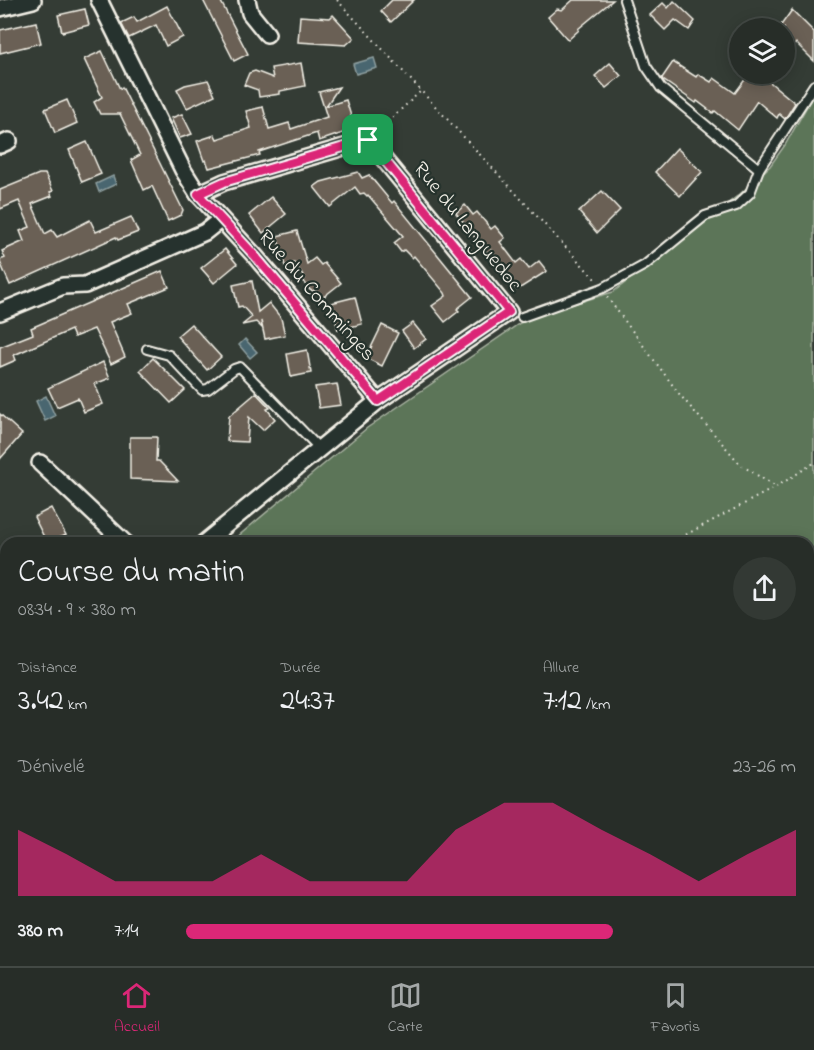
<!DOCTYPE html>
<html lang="fr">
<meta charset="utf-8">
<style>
:root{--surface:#272d28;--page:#333934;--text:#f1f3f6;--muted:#a4a8a8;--line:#434945;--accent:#db2777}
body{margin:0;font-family:"Indie Flower",sans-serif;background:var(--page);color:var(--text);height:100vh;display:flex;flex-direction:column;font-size:22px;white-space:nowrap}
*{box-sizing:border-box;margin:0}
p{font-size:20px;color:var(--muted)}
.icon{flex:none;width:33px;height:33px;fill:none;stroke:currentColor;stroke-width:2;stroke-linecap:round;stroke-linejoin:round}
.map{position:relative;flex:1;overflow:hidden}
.sheet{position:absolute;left:0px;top:537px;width:814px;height:429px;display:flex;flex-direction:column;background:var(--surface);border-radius:18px 18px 0 0;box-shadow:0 3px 15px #0003,0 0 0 2px var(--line)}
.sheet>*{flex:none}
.tools{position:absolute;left:729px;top:18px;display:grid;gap:12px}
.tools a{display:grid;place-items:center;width:66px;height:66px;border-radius:50%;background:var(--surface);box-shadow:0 3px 15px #0003,0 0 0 2px var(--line);font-size:30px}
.pin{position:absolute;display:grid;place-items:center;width:51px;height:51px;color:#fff;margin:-26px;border-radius:12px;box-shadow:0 3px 9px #0006}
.round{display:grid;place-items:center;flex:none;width:63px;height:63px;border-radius:32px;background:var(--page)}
.head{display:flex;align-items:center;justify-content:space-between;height:102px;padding:0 18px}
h1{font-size:33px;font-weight:600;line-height:45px}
.figures{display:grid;grid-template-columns:repeat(3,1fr);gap:9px;height:102px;padding:6px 18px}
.figures div{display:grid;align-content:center}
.figures b{font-size:30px;font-weight:600}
.figures small{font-size:16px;font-weight:400}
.figures p{font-size:16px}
.chart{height:168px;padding:12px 18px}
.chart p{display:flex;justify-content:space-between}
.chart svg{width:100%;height:108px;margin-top:6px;fill:var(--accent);opacity:.7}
ul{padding:0 18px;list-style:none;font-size:20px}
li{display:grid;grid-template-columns:96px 72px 1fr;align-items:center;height:45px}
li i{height:15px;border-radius:8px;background:var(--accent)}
.menu{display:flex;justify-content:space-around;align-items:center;height:84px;border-top:2px solid var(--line);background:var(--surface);font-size:16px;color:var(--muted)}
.menu a{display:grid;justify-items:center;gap:3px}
.menu .on{color:var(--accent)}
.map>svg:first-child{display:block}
.green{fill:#5b7459;stroke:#a8b2a0;stroke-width:1.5}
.water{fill:#49666f;stroke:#8d9e9f;stroke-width:1.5}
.building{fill:#6a6154;stroke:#f4f1e8;stroke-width:1.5}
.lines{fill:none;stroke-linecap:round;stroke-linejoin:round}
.service-casing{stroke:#f4f1e8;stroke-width:12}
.minor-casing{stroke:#f4f1e8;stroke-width:20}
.path{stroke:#f4f1e8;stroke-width:2;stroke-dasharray:1.5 4.5;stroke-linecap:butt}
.service{stroke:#26332d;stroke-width:8}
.minor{stroke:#26332d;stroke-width:15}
.route-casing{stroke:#fff;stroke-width:12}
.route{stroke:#db2777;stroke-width:8}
.labels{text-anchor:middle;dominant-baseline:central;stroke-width:4.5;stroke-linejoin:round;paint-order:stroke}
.street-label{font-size:21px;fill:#f4f1e8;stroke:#26332d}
</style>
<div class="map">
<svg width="814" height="966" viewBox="0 0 814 966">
<rect width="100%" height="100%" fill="#343c35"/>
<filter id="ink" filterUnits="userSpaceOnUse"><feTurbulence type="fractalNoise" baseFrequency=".0167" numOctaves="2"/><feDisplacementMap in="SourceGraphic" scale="12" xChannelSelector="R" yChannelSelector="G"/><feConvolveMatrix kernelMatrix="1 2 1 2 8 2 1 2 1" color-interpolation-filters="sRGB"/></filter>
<g filter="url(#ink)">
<g class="green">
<path d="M814,94v467l-5,5 -1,-23h-578l137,-115 153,-105 26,-11 67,-20 127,-98 30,-28 15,-21z"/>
<path d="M808,691h6v118l-5,2z"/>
<path d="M6,723v178l-6,2v-176z"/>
<path d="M814,933v33h-42l8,-6h28l1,-23z"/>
</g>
<g class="water">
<path d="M374,58l3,10 -21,6 -3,-10z"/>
<path d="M113,176l3,8 -17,8 -3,-8z"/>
<path d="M245,339l12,13 -7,6 -11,-13z"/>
<path d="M46,396l9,20 -10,5 -9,-20z"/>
<path d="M814,561v130h-5l-1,-125z"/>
<path d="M814,809v124l-5,4 -1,-126z"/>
<path d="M6,901v59h774l-8,6h-772v-63z"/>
</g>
<g class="building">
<path d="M203,0h17l28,54 -14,7z"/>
<path d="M392,0h22l-23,22 -10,-11z"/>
<path d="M573,0h40l-35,29 1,1 -11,10 -20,-23 9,-8 5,1z"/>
<path d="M674,1l21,20 -6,9 -14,-10 -10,10 -15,-15 13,-12 5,5z"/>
<path d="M167,6l16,31 -17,9 -10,-21 -27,13 -8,-15 13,-6 3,5z"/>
<path d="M85,9l4,16 -27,7 -4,-17z"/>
<path d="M792,10l22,22v29l-18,-18 -12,14v-29h-5z"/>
<path d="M333,15l21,23 -8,7 -48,-3 2,-26 30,2z"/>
<path d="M36,22l5,21 -41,10v-23z"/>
<path d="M102,51l18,38 2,-2 61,123 -2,5 -13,6 -16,-35 -8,4 -13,-30 9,-5 -20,-41h-20l-6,-12 8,-5 -18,-38z"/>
<path d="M673,62l23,15 2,-3 13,8 3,-4 21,15 12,-16 2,2 4,-5h7l35,29 -10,16 -6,-5 -2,4 -20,-17 -19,29 -23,-19 -2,2 -16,-12 -1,2 -33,-23 -1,-2z"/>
<path d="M301,63l4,23 -25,5v3l-21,3 -1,-7 -14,-5 5,-12 6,-2 18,7 -2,-10z"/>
<path d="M610,63l11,13 -15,12 -11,-12z"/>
<path d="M208,80l7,15 -28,13 -10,-19 8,-4z"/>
<path d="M339,87l-13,19 20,-6 9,29 -36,12 -2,-8 -58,19 1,3 -51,13 -3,-8 -2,1 -7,-20 18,-6 2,4 34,-11 -5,-17 17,-4 6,22 20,-6 2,6 36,-12 -8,-25z"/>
<path d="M67,100l10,23 -22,10 -10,-24z"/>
<path d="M182,114l10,20 -12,4 -9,-20z"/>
<path d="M87,142l14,32 -19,8 -13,-32z"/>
<path d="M677,148l25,24 -22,24 -25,-24z"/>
<path d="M358,172l4,6 7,-3 23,28 2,-2 78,96 -15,12 2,2 -14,11 -13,-16 14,-10 -1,-3 -31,-37 -2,2 -8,-8 -3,2 -7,-9 9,-7 -35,-41 -1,1 -3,-3 -4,1 -5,-7 -25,20 -16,-20 7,-5z"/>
<path d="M39,174h6l8,17 -3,1 2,4 -20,8 13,30 7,-4 5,7 33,-17 6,12 35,-15 7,15 -20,8 -2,-3 -106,48 -10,-23v-2l5,-2 -3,-7 22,-10 -4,-10 10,-4 -11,-26 -19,8v-19z"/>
<path d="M602,191l18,19 -23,23 -18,-21z"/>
<path d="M271,197l15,17 -23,19 -14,-18z"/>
<path d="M465,205l8,10 4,-3 14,17 4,-3 10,12 -5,4 16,21 5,-4 8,10 10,-8 8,10 -30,19 -13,-17 3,-3 -16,-20 -4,3 -31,-40z"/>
<path d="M297,231l10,33 8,-6 6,7 3,-2 17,20 -19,15 -7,-8 -2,1 -3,-1 -7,-10 2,-2 -11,-15 -9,3 -8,-30z"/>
<path d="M225,249l12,15 -23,19 -13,-15z"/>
<path d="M162,271l7,16 -41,17 4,9 -22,9 15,35 -14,7 -17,-35 -20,8 -3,-7 -57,25 2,5 -16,7v-20l33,-13 -2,-6z"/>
<path d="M252,281l6,31 11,-9 12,15 4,17 -20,4 -4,-18 1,7 -6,-6 -14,3 10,-8 -10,-11 -4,1 -5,-22z"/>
<path d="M355,297l7,27 -24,6 -7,-27z"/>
<path d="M413,323l13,16 -12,9 -12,-17z"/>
<path d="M191,324l30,33 -14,13 -30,-34z"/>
<path d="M382,325l16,8 -16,33 -16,-8z"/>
<path d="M307,350l4,23 -20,4 -4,-23z"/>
<path d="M153,358l32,32 -14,13 -31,-32z"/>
<path d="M103,362l7,16 -15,6 8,20 -19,8 -6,-14 -21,9 -9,-19z"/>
<path d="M337,384l4,21 -22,3 -4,-21z"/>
<path d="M256,393l14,15 -3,1 8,10 -12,11 -14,-13 -2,25 -20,-1 2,-25z"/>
<path d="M0,414l22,20 -22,25z"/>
<path d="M130,437h27l-1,24h3l19,20 -48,-2z"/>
<path d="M51,508l15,27 -19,8 -13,-26z"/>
</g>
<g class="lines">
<g class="service-casing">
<g id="service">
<path d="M624,0l22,66 15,22 98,81"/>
<path d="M522,317l81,-29 42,-23 60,-49 31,-10 14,-13 9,-24 55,-84"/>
<path d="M147,349l22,6 33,35 6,-1 26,-20 6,-2 80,82"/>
</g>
</g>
<g class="minor-casing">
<g id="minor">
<path d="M99,0l84,170 15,24 57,62 123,145"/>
<path d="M247,0l3,13 17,21"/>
<path d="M0,8l33,-8"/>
<path d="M0,145l9,-4"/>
<path d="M198,194l26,-12 144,-42 141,172 -131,89 -174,142"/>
<path d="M0,312l63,-26 22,-1 120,-53 15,-12"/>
<path d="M40,463l85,80"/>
<path d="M0,665l6,5"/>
<path d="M0,696l6,-4"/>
</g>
</g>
<g class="path">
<path d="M337,0l259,280"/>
<path d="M379,130l42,-39"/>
<path d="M607,297l73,98 61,70 35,22"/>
<path d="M670,543l106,-56 38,-24"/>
<path d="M0,720l6,-4"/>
<path d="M0,866l6,-3"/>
</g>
<use href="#service" class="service"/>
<use href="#minor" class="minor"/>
</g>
</g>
<g class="lines" filter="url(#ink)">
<g class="route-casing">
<path id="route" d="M368,140l141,172 -131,89 -123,-145 -57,-62 26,-12z"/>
</g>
<use href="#route" class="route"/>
</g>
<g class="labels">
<g class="street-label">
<text transform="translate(467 227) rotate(51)">Rue du Languedoc</text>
<text transform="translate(316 296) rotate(49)">Rue du Comminges</text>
</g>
</g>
</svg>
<div class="tools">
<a><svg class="icon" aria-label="layers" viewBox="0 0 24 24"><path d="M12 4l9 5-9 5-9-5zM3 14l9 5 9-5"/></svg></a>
</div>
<div class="pin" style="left:368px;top:140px;background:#1e9e55"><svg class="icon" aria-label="arrive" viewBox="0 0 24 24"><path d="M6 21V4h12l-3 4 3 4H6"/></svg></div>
<section class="sheet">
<div class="head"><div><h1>Course du matin</h1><p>08:34 · 9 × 380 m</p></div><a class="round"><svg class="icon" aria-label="share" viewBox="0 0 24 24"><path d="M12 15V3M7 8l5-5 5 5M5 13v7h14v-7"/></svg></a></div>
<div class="figures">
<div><p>Distance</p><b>3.42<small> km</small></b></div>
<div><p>Durée</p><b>24:37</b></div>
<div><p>Allure</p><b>7:12<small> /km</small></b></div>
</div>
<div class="chart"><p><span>Dénivelé</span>23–26 m</p>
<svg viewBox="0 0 160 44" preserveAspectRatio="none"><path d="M0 44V17L10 27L20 38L30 38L40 38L50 27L60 38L70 38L80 38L90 17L100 6L110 6L120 17L130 27L140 38L150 27L160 17V44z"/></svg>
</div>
<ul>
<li><b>380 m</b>7:14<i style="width:70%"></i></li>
</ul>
</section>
</div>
<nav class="menu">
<a class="on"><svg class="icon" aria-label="home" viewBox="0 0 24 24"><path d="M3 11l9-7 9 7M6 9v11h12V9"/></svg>Accueil</a>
<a><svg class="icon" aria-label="map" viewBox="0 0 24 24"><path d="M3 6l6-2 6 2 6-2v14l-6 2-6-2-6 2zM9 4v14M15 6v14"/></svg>Carte</a>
<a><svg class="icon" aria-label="saved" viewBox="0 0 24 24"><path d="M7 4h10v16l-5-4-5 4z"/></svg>Favoris</a>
</nav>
